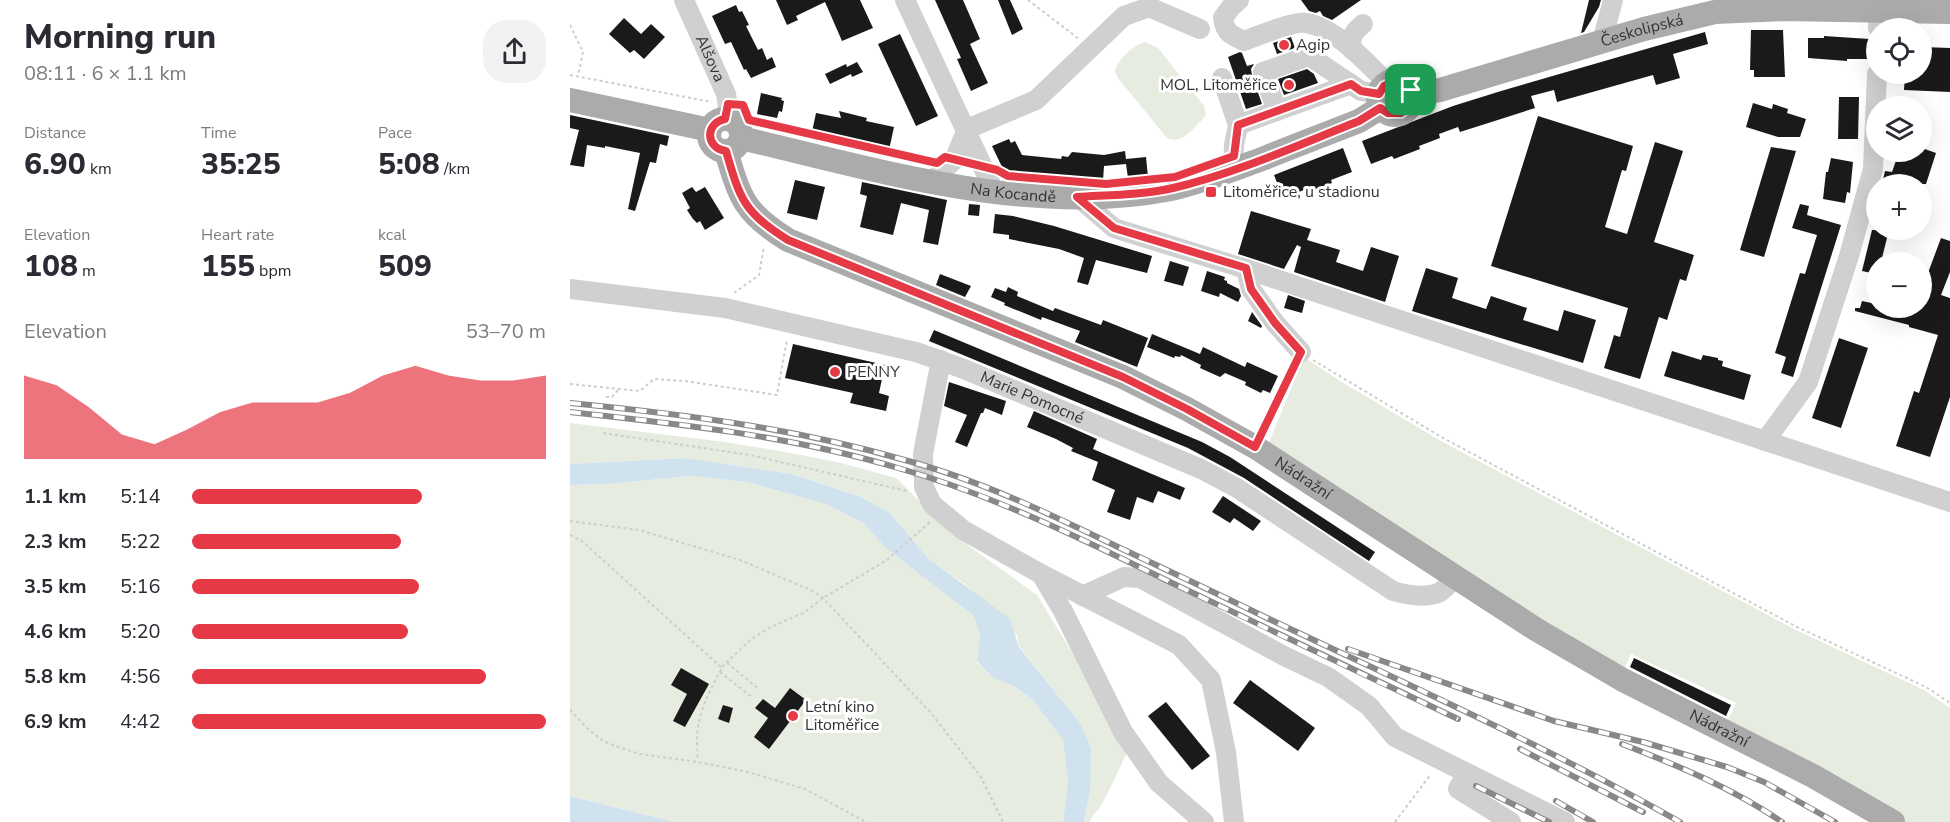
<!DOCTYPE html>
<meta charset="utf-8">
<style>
:root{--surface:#fff;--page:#f2f2f3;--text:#2b2b33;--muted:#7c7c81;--accent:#e63946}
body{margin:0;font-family:"Nunito Sans",sans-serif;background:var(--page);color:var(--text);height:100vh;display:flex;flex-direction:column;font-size:22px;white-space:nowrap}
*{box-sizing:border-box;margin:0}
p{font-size:20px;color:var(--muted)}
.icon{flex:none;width:33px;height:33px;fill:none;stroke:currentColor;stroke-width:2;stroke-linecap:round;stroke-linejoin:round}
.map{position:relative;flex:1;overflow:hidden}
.panel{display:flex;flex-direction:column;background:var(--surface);width:570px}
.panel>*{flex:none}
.buttons{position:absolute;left:1296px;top:18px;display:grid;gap:12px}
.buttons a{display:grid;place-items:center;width:66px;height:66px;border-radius:50%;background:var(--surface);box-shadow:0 6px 24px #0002;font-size:30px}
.pin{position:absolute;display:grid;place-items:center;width:51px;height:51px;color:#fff;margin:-26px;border-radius:12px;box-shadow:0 3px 9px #0006}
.round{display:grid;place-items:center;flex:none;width:63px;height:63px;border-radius:24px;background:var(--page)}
.headline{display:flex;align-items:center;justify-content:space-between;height:102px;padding:0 24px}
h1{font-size:33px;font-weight:800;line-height:45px}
.metrics{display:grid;grid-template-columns:repeat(3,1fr);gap:9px;height:102px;padding:6px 24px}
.metrics div{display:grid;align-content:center}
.metrics b{font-size:30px;font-weight:800}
.metrics small{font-size:16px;font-weight:400}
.metrics p{font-size:16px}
.chart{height:168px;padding:12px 24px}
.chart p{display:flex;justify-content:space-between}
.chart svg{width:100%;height:108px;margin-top:6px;fill:var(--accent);opacity:.7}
ul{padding:0 24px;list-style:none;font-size:20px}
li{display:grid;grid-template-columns:96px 72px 1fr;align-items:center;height:45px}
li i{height:15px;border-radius:8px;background:var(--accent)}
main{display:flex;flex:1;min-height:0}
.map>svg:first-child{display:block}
.green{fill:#e6ecdf}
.water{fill:#cfe2ee}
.building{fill:#1a1a1a}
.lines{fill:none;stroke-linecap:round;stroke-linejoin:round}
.path{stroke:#cdcdcd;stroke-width:2;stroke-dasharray:3 3;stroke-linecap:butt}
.minor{stroke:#d0d0d0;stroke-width:20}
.major{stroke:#ababab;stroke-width:24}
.rail-casing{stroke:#888;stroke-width:6}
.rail{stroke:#fff;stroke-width:4;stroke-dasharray:11;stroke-linecap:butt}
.route-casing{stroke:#fff;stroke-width:12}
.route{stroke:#e63946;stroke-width:8}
.poi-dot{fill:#e63946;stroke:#fff;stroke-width:2}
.labels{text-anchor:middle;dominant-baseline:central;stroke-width:6;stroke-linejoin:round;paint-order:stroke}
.street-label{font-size:16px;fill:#333;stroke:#fff}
.poi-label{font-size:16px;fill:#333;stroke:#fff;text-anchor:start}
</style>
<main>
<section class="panel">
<div class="headline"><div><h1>Morning run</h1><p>08:11 · 6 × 1.1 km</p></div><a class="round"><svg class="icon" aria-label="share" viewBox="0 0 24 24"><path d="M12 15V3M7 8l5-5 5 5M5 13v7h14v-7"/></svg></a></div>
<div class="metrics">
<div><p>Distance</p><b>6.90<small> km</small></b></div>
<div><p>Time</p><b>35:25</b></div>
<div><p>Pace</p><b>5:08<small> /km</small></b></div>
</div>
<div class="metrics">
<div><p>Elevation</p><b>108<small> m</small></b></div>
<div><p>Heart rate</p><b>155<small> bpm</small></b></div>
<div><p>kcal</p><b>509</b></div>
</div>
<div class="chart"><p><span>Elevation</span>53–70 m</p>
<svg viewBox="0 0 160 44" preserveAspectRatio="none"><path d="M0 44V10L10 14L20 23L30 34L40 38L50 32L60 25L70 21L80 21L90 21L100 17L110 10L120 6L130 10L140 12L150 12L160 10V44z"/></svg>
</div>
<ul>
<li><b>1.1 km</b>5:14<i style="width:65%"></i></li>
<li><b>2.3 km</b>5:22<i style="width:59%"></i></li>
<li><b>3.5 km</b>5:16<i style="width:64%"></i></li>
<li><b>4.6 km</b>5:20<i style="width:61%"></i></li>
<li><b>5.8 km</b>4:56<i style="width:83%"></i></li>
<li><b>6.9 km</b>4:42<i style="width:100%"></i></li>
</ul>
</section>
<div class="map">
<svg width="1380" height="822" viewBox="0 0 1380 822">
<rect width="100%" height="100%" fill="#fff"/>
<g class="green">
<path d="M575,42l13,6 46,58 2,7 -2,5c-11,10 -22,27 -37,20l-49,-60 -3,-6c3,-14 18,-26 30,-30z"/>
<path d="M734,357l36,24 101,60 353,188 130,61 26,18v114h-45l-34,-21 -145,-77 10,-21 -105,-49 -8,17 -355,-226z"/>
<path d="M0,423l155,19 55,9 57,11 59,16 59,58 82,59 59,97 34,52c-8,20 -17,39 -27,58 -4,8 -11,12 -13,20h-6l6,-31 -9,-67 -62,-78 -2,-11 -51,-50 -39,-28 -37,-44 -29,-16 -69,-23 -106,-16 -116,6z"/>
<path d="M121,476l56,6 79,22 37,19 24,26 87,67 6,20 -3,26 16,16 19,7 20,14 31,41 5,42 -5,40h-389l-104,-26v-311l38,-1z"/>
</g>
<g class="water">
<path d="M116,458l106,16 69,23 29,16 37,44 83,62 9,28 62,77 10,25 -1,42 -6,31h-21l5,-40 -5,-42 -31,-41 -20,-14 -19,-7 -16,-17 3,-25 -6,-20 -87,-67 -24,-26 -37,-19 -79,-22 -56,-6 -83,8 -38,1v-21z"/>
<path d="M0,796l104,26h-104z"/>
</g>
<g class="building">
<path d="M206,0h84l13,28 -31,13 -17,-39 -29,14 2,4 -11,5z"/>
<path d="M365,0h28l17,39 -10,5 18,39 -17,8 -14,-32 4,-1z"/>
<path d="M428,0h12l13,29 -11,6z"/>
<path d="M731,0h60l-29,20 -9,-4 -3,-5 -4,2 -7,-2z"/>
<path d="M1019,0h12l-2,7 -15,25 -3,1z"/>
<path d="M166,5l3,7 3,-1 7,14 -3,1 12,24 4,-2 5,12 5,-3 4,10 -25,11 -5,-9 -2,1 -13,-28 -6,2 -13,-28z"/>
<path d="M54,18l17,16 10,-10 14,13 -21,22 -10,-9 -4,3 -21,-19z"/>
<path d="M1181,30h32l2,47h-31v-7h-4z"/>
<path d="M1135,32l3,12 -35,10 7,24 -24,7 -3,-10 -96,27 -3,-12 -23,6 4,12 -75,24 -2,-5 -19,7 1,4 -21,8 1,3 -26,10 -2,-3 -21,8 -9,-23 91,-35 48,-15z"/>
<path d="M330,34l38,82 -22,10 -38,-82z"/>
<path d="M1254,36l46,3v20h-23v2l-39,-3v-20h16z"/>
<path d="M721,37l4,11 -18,6 -4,-11z"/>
<path d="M1352,47l28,1v44l-46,-2 1,-16h17z"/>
<path d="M670,52l2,1 5,13 7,-2 -3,5 1,6 10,29 -16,5 -18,-52z"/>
<path d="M287,62l6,10 -11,5 -1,-3 -21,10 -5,-10 21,-10 1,3z"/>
<path d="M737,69l7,5 4,9 -34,12 -6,-16z"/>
<path d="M191,93l21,5 -1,2 3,1 -2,11 -3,-1 -2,7 -20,-4z"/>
<path d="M1269,97h20l-1,42h-20z"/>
<path d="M1183,103l19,6 1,-5 15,5 -1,4 19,6 -6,18h-22l-32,-10z"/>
<path d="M269,111l28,7 -1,3 28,6 -5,23 -77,-18 4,-19 25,5z"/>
<path d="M0,115l99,21 -2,10 -7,-2 -4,19 -6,-1 -15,49 -7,-2 12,-56 -35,-7v2l-18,-3 -3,22 -14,-2 9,-35 -9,-2z"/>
<path d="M968,116l95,30 -7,25 -4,-1 -17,57 22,7 28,-92 28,9 -29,91 40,13 -8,26 -6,-2 -13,41 -8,-3 -19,62 -36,-11 10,-33 6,2 8,-29 -137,-42z"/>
<path d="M439,139l2,4 4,-2 7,14 39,4 1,-3 6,1 4,-5 32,3 21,-4 1,8 20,-2 2,20 -20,1 -2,-14 -22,2 -1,15 -95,-9 -5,-3 -11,-23z"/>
<path d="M1201,147l25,4 -32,106 -24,-7z"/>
<path d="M773,148l9,24 -21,8 1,3 -27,10 -1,-3 -21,8 -9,-23z"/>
<path d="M1352,148l14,5 -10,31h-44l3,-13 7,1 7,-20h23z"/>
<path d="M1261,158l22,4 -3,31 -3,-1 -2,11 -22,-4 3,-27h2z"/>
<path d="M225,180l30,7 -8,33 -30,-7z"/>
<path d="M292,182l85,18 -9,45 -15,-3 6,-32 -28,-7 -8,32 -33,-8 7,-31 -7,-2z"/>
<path d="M122,187l4,5 9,-5 19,31 -19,12 -5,-9 -3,2 -4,-4 -6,-9 3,-2 -8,-15z"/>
<path d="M399,204l11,1 -1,11 -11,-1z"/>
<path d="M1230,204l9,2 -2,9 34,10 -48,152 -12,-4 5,-16 -11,-4 25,-80 5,1 12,-39 -25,-7z"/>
<path d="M681,211l60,18 -4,11 33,10 -4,12 27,9 8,-24 28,9 -14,46 -91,-30 7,-25 -4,-2 -13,24 -46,-15z"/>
<path d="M425,214l18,2 41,10 98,30 -5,17 -51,-13 -8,25 -11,-3 7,-24 -25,-9 -50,-10v-4l-16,-2z"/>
<path d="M1302,230h17l-8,32h-5v12l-14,-3z"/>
<path d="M1371,238l9,3v31l-9,23 9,3v99l-20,60 -34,-11 18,-55 5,2 19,-58 -29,-8v-2l-54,-14v-3h5l2,-7 14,3v4h13l23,6 2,-6h8v-19z"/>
<path d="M600,261l19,6 -6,19 -19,-5z"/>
<path d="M856,268l32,10 -6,20 34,11 5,-13 36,12 -4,12 35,11 6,-21 32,10 -13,43 -171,-52z"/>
<path d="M637,271l18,6 -1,3 3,1v2l12,6 2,7 -3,6 -18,-9 -1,4 -18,-6z"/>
<path d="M370,274l31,12 -6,11 -29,-12z"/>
<path d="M438,287l10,5 -1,4 36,15 2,-3 46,17 2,-5 45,18 -11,29 -62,-25 5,-11 -38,-14 -1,3 -37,-15 1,-2 -14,-6 4,-9 11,4z"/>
<path d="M718,295l17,6 -3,12 -18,-5z"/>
<path d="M682,312l10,14 -1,2 -13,-7z"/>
<path d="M364,330l268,112 28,15 145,95 -6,9 -125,-83 -56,-30 -259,-107z"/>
<path d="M582,334l48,20 3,-7 42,20 2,-5 31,14 -8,17 -7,-3 -2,3 -16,-8 1,-3 -21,-9 -5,4 -20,-9 1,-3 -20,-10 -1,2 -5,-1 -1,2 -27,-11z"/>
<path d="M1269,338l29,10 -27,80 -29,-10z"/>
<path d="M223,344l92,21 -6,28 10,3 -3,15 -36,-8 3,-10 -68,-15z"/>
<path d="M1102,351l29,9 2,-5 15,3v2l5,1 -1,5 29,9 -7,25 -80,-24z"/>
<path d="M379,382l57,19 -4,14 -17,-7 -2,5h-2l-14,34 -12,-5 12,-27 -23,-9z"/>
<path d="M464,411l63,28 -4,10 92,39 -5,12 -22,-9 -5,12 -16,-6 -7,23 -23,-8 8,-22 -23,-10 6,-18 -27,-11 2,-3 -17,-9 -29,-12z"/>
<path d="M653,496l38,25 -8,10 -19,-13 -4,5 -18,-11z"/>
<path d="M1064,658l97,47 -5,11 -96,-49z"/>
<path d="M111,668l28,16 -24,43 -12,-6 14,-27 -16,-9z"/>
<path d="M680,680l65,48 -17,23 -65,-48z"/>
<path d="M220,688l16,12 -37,49 -15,-12 14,-19 -13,-10 8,-9 12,9z"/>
<path d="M596,702l44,54 -18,14 -44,-54z"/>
<path d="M153,705l10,3 -4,15 -11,-4z"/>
</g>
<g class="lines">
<g class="path">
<path d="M458,0l51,39"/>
<path d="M0,25l13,27 -5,24"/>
<path d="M0,75l142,27"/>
<path d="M174,110l6,10"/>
<path d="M223,130l138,31"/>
<path d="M164,293l25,-18 5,-29"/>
<path d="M743,360l130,78 352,188 131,61 24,16"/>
<path d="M0,384l70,7 14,-12 31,2 92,14 10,-56"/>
<path d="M36,397h6l7,-8"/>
<path d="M693,431l31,-65"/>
<path d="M33,433l147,22 157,36"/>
<path d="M0,521l69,9 101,30 73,31 10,7 108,115 50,64 22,45"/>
<path d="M0,535l12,6 140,127c-19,36 -28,51 -24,92"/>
<path d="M157,663l32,26"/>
<path d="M152,667l28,-27 19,-12 36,-16 18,-14 64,-38 43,-38"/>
<path d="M150,672l33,26"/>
<path d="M0,710l18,19 15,12 18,7 19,6 58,8 50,10 57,17 61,33"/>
<path d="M825,822l36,-48"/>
</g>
<g class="minor">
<path id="s1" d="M114,0l42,94 2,12 -3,13"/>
<path d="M335,0l89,191"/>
<path d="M669,0l-8,7 -8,11c2,15 8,17 21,23 13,-5 50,-20 62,-18 29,4 62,41 82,61"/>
<path d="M1308,28l1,-17"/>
<path d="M1032,42l11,-42"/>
<path d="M782,50c-2,-13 1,-18 11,-26"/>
<path d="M652,78l16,47 -4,20 -1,25"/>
<path d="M707,111l-14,-39 46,-16 42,28"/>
<path d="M668,125l113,-41 10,7 18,3"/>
<path d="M397,129l69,-29 88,-84 25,-9 51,22"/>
<path d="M361,182l23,-22 13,-31"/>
<path d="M508,197l36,31 132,41 704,233"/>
<path d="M676,269l5,20 24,34 26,29"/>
<path id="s2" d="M0,289l155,19 191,44 48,17 237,100 36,19 156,103c14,4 33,8 47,1 5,-3 10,-10 15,-13"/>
<path d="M371,360l-18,94 1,33 8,17 31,26 78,44 138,71 32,35 15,72 8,70"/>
<path d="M1195,441l43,-59 41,-126 24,-87 4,-95"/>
<path d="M471,574l22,37 60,121 36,51 45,39"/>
<path d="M512,596l42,-19 16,1 144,78 44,21 41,29 26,31 72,36"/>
<path d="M941,822l-53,-33 9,-16 98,49"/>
</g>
<g class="major">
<circle cx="825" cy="98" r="17"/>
<path id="s3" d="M843,95l27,-5 204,-61 71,-17 68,-3 167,3"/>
<path d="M0,100l140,30"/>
<circle cx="155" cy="135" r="16"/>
<path id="s4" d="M171,138c137,32 289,79 430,51 31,-7 61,-19 91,-30 32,-13 64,-25 97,-38l21,-13"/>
<path id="s5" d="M156,151c14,47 18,62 62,89l335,137 64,32 68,38 282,183 86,50 190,96 80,46"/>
</g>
<g class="rail-casing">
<g id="rail">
<path d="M0,403c112,11 223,25 331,56 76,20 147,54 217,88 49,23 98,46 147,70 139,66 281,129 415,205"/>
<path d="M0,412c110,12 221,24 328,56 95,27 184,71 272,114 96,46 192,92 288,137"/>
<path d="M778,649l206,72 89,21 84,25 37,15 71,40"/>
<path d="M1052,744c55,21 112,45 160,78"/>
<path d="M950,749l123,63"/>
<path d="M906,786l73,36"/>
<path d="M986,801l37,21"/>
</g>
</g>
<use href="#rail" class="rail"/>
</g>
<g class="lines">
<g class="route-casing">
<path id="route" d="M822,82l13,2 8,10 -1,10 -11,9h-13l-8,-5 -21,13c-61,24 -122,52 -186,67 -31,7 -64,7 -96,9l37,31 132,40 5,21 24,34 26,29 -46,95 -68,-38 -64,-32 -335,-137c-44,-27 -48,-41 -62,-89 -21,-3 -21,-28 -1,-32l3,-15 15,1 6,15 188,43 8,-6 52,13 11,6 98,8 69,-7 59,-21 4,-31 113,-41 10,7 18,3 5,-8z"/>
</g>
<use href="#route" class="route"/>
</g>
<g class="poi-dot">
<circle cx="714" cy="45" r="6"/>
<circle cx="719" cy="85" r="6"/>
<rect x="635" y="186" width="12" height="12" rx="3"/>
<circle cx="265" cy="372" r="6"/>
<circle cx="223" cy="716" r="6"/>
</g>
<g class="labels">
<g class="street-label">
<text stroke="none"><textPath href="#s3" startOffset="238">Českolipská</textPath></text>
<text stroke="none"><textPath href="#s1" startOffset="64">Alšova</textPath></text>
<text stroke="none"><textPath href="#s4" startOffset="278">Na Kocandě</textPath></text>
<text stroke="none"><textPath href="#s2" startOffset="477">Marie Pomocné</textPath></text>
<text stroke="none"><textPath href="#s5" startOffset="681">Nádražní</textPath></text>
<text stroke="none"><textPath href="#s5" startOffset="1167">Nádražní</textPath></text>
</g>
<g class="poi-label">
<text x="726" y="45">Agip</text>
<text x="707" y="85" text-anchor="end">MOL, Litoměřice</text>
<text x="653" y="192">Litoměřice, u stadionu</text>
<text x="277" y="372">PENNY</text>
<text x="235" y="707">Letní kino<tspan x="235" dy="18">Litoměřice</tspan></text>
</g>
</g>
</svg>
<div class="buttons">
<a><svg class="icon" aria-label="locate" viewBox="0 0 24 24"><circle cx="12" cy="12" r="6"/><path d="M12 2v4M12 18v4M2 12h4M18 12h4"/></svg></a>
<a><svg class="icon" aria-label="layers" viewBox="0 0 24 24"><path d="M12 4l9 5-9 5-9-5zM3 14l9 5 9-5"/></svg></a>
<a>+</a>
<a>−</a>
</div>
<div class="pin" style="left:841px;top:90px;background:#1e9e55"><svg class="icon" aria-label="arrive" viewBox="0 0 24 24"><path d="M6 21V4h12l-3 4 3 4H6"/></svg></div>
</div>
</main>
